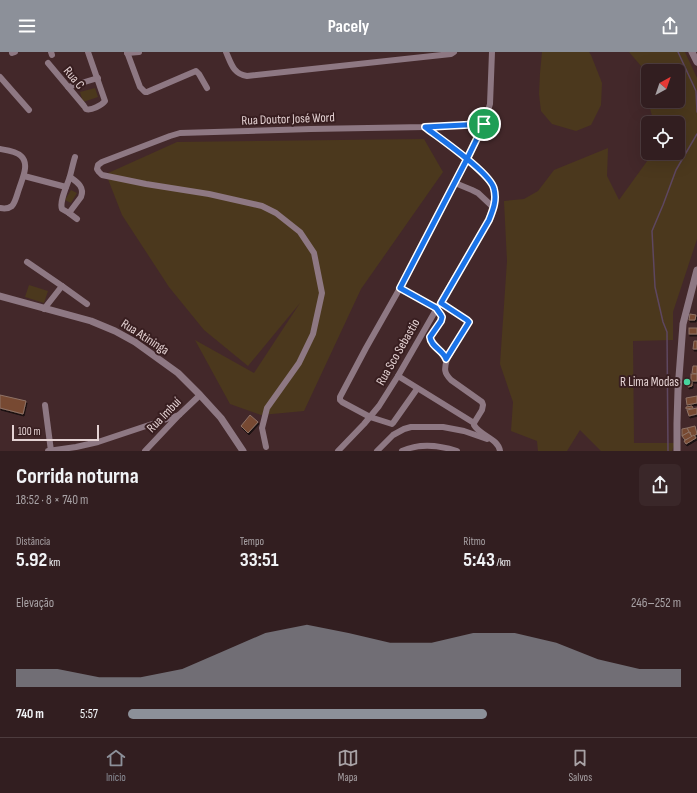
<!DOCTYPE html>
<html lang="pt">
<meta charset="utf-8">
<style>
:root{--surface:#321e20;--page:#3a2729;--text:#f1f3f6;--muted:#a8a2a5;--line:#4d3c3e;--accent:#8c9099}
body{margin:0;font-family:"Sofia Sans Condensed",sans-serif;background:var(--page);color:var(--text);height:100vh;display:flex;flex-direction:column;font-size:15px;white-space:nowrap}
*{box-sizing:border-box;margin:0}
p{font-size:13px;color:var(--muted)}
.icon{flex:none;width:22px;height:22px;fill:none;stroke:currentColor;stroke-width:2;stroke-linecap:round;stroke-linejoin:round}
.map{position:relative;height:399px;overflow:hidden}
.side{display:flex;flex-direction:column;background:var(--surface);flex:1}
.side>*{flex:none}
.needle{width:26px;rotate:40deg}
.tools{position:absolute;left:641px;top:12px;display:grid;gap:8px}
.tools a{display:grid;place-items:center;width:44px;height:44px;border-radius:6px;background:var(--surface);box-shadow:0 4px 16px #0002,0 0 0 1px var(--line);font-size:20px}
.scale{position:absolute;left:12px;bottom:10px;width:87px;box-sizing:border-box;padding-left:4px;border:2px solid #e4d2d3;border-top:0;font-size:11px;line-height:14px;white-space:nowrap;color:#e4d2d3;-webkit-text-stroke:3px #381e20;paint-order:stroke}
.pin{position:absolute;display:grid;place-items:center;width:34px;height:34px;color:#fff;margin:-17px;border:2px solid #fff;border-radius:50%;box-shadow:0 1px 4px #0007}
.round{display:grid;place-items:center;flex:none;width:42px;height:42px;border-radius:6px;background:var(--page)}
.headline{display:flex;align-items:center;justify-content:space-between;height:68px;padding:0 16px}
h1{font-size:22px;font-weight:700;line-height:30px}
.figures{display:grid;grid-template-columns:repeat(3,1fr);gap:6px;height:68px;padding:4px 16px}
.figures div{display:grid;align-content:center}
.figures b{font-size:20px;font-weight:700}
.figures small{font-size:11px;font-weight:400}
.figures p{font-size:11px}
.chart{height:112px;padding:8px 16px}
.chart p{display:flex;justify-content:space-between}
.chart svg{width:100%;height:72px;margin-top:4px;fill:var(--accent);opacity:.7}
ul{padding:0 16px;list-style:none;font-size:13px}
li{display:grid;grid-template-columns:64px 48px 1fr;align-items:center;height:30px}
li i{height:10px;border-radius:5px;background:var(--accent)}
header{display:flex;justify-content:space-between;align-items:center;height:52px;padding:0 16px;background:var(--accent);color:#fff;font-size:18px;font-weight:700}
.dock{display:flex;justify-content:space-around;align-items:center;height:56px;border-top:1px solid var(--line);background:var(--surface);font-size:11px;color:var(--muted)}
.dock a{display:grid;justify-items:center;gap:2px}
.dock .current{color:var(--accent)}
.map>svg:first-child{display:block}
.green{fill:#4b381d;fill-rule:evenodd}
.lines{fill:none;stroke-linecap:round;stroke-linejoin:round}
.stream{stroke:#5e4760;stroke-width:1.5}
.building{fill:#774832;stroke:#8e7265;filter:url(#shadow)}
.minor{stroke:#8e7883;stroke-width:6}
.tertiary{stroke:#8e7883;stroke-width:7}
.route-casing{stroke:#fff;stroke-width:8}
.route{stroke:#1a73e8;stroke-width:5}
.poi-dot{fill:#47d49d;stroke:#381e20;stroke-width:1.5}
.labels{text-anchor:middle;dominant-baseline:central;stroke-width:4;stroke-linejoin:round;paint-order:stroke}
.street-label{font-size:13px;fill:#e4d2d3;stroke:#381e20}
.poi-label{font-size:13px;fill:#e4d2d3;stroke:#381e20;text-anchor:end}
</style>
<header><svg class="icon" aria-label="menu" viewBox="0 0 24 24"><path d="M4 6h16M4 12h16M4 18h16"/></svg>Pacely<svg class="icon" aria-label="share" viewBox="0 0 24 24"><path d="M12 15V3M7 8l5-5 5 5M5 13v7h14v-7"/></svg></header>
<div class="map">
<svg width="697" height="399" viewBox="0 0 697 399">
<defs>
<filter id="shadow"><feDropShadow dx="1" dy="2" stdDeviation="0" flood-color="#0009"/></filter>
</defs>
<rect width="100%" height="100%" fill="#43282a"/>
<g class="green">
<path d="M542,0h47l2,3 11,28 -1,22 -10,20 -15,6 -24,-7 -11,-13 -2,-17 1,-21z"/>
<path d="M629,0h56l12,26v161l-24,73v28l-40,1 1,102h41l-3,8h-71l-21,-21 -13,21h-29l-1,-10 -26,-10 2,-29 -13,-38 7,-103 -3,-60 20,-2 14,-8 16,-21 54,-22 -1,28 12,24 34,-47h25v-30h-24l-8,-29 1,-21zM648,19h30v30h-30z"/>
<path d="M95,36l3,9 -15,5 -3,-10z"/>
<path d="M424,87l19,33 -82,117 -57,122 -43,4 -31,-11 -35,-64 59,33 46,-70 -52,63 -44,-36 -35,-43 -47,-72 -16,-41 71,-32z"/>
<path d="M71,138l6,3 -6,10 -6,-3z"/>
<path d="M29,233l19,6 -4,12 -19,-6z"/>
</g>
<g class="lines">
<g class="stream">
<path d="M678,0l18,39 1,21"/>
<path d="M668,399l-1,-119 -4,-10 -8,-35 -3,-56 11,-26 13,-35 21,-36"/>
</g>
</g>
<g class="building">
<path d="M690,262l6,1 -1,5h-6z"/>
<rect x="689" y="276" width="8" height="6"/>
<path d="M694,289h3v8h-4z"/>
<path d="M693,314h4v8l-5,-1z"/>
<rect x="691" y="322" width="6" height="7"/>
<path d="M692,330v4l-4,1v-4z"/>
<path d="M0,343l26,6 -3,13 -23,-6z"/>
<path d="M697,344v7l-10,2 -1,-7z"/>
<path d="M692,354l1,2 -7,1v-2z"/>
<path d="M697,356v6l-8,2 -2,-6z"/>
<path d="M250,363l8,7 -10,11 -7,-7z"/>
<path d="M695,374l2,8 -5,3 -2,-4h1l-2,-1 -2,-4z"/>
<path d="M687,376l2,4 -7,4v-7z"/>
<path d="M689,380l3,5 -7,3 -3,-4z"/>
<path d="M694,383l2,3 -10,6 -2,-3z"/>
</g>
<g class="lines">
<g class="minor">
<path d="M51,0l1,3"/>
<path d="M127,0l13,35 5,5h2l49,-21 3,3 8,14"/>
<path d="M226,0c5,11 7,22 21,24l204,-22 3,-2"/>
<path d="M12,1l3,-1"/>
<path d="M127,1l12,-1"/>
<path d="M48,11l36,43c1,1 1,2 2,3 5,2 16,-4 19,-8l-17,-49"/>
<path d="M0,25l29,33"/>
<path d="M68,35l30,-9"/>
<path d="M0,97c6,1 16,2 21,7 9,8 1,23 -2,33 -2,5 -3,12 -7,17 -4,3 -8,3 -12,2"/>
<path d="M75,105c-2,6 -3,12 -5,19 -2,8 -11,25 -8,33l7,4 8,6"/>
<path d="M24,124l42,11"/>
<path d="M455,131l17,7 6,3 16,15"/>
<path d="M69,161l12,-16c4,-10 -4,-15 -11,-20"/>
<path d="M27,210l35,24 -18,23"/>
<path d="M62,234l25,18"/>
<path d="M400,236l37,20 4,7 1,2 -1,4 -11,16c1,10 13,13 17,22"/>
<path d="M441,251l26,17 2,2 -22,37c-3,10 -3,14 4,21l31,22 1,3 -1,5 -8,13v2c6,11 24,13 26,26"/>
<path d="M398,324l76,47"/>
<path d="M417,337l-24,34 -1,1 -22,-7 -28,-15 -2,-2v-3l26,-49 34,-60 67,-129 17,-35 6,-20 2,-52"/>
<path d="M45,353l6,46"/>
<path d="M266,395l-4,-19 5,-20 32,-45 14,-29 9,-41 -8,-40 -14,-21 -24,-19 -14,-7 -53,-12 -63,-10 -44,-9 -3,-3 -2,-3 1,-4 4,-3 68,-26 10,-3 131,-4 114,-2 59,-3"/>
<path d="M48,399l28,-4 22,-5 81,-27"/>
<path d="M145,399l34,-36 21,-20"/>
<path d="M338,399l26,-27 15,-18 19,-30 39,-68 52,-88c4,-10 8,-20 5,-31 -3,-16 -55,-51 -69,-62"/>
<path d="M377,399l16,-16 11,-6 7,-2h32l21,4 23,8"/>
<path d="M402,399c17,-8 37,-6 55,0"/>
</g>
<g class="tertiary">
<path d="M692,0l5,10"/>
<path d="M0,244l91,25 24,10 20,11 43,31 22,22 21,23 22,33"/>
<path d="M677,399v-28l1,-33 5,-66 14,-54"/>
</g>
</g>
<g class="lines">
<g class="route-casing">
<path id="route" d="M484,72l-59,3c14,11 66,46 69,62 3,11 -1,21 -5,31l-48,83 26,17 2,2 -23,37c-3,-9 -15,-12 -16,-22l11,-16 1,-4 -1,-2 -5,-7 -36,-20 67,-129 17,-35"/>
</g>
<use href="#route" class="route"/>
</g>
<circle class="poi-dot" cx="687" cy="330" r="4"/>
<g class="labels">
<g class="street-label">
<text transform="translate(74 26) rotate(50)">Rua C</text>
<text transform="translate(288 67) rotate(-2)">Rua Doutor José Word</text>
<text transform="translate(145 285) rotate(33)">Rua Atininga</text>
<text transform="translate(398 300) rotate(-60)">Rua Sco Sebastio</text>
<text transform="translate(164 363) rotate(-46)">Rua Imbuí</text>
</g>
<g class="poi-label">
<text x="679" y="330">R Lima Modas</text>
</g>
</g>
</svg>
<div class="tools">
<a><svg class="needle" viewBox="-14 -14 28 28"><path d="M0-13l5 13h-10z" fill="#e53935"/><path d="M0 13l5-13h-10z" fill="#a8a2a5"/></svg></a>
<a><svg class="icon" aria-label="locate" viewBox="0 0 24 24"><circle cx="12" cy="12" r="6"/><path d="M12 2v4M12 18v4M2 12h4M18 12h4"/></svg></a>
</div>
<div class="scale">100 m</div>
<div class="pin" style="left:484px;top:72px;background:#1e9e55"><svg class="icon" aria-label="arrive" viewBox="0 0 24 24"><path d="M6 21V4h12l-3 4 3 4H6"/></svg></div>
</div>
<section class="side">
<div class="headline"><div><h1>Corrida noturna</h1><p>18:52 · 8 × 740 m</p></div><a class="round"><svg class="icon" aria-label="share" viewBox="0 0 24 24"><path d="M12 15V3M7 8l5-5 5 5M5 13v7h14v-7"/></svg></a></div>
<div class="figures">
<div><p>Distância</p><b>5.92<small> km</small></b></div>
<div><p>Tempo</p><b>33:51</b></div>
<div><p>Ritmo</p><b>5:43<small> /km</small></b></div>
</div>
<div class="chart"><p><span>Elevação</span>246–252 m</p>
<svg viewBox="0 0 160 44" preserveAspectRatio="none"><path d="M0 44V33L10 33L20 38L30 38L40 33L50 22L60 11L70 6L80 11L90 17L100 17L110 11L120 11L130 17L140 27L150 33L160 33V44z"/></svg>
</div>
<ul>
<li><b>740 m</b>5:57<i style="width:65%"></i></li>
</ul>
</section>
<nav class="dock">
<a class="current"><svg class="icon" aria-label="home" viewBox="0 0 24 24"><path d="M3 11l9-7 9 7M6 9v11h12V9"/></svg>Início</a>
<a><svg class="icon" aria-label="map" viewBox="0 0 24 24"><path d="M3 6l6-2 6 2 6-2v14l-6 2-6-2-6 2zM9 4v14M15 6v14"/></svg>Mapa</a>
<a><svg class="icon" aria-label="saved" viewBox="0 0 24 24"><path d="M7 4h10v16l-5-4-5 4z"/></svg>Salvos</a>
</nav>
